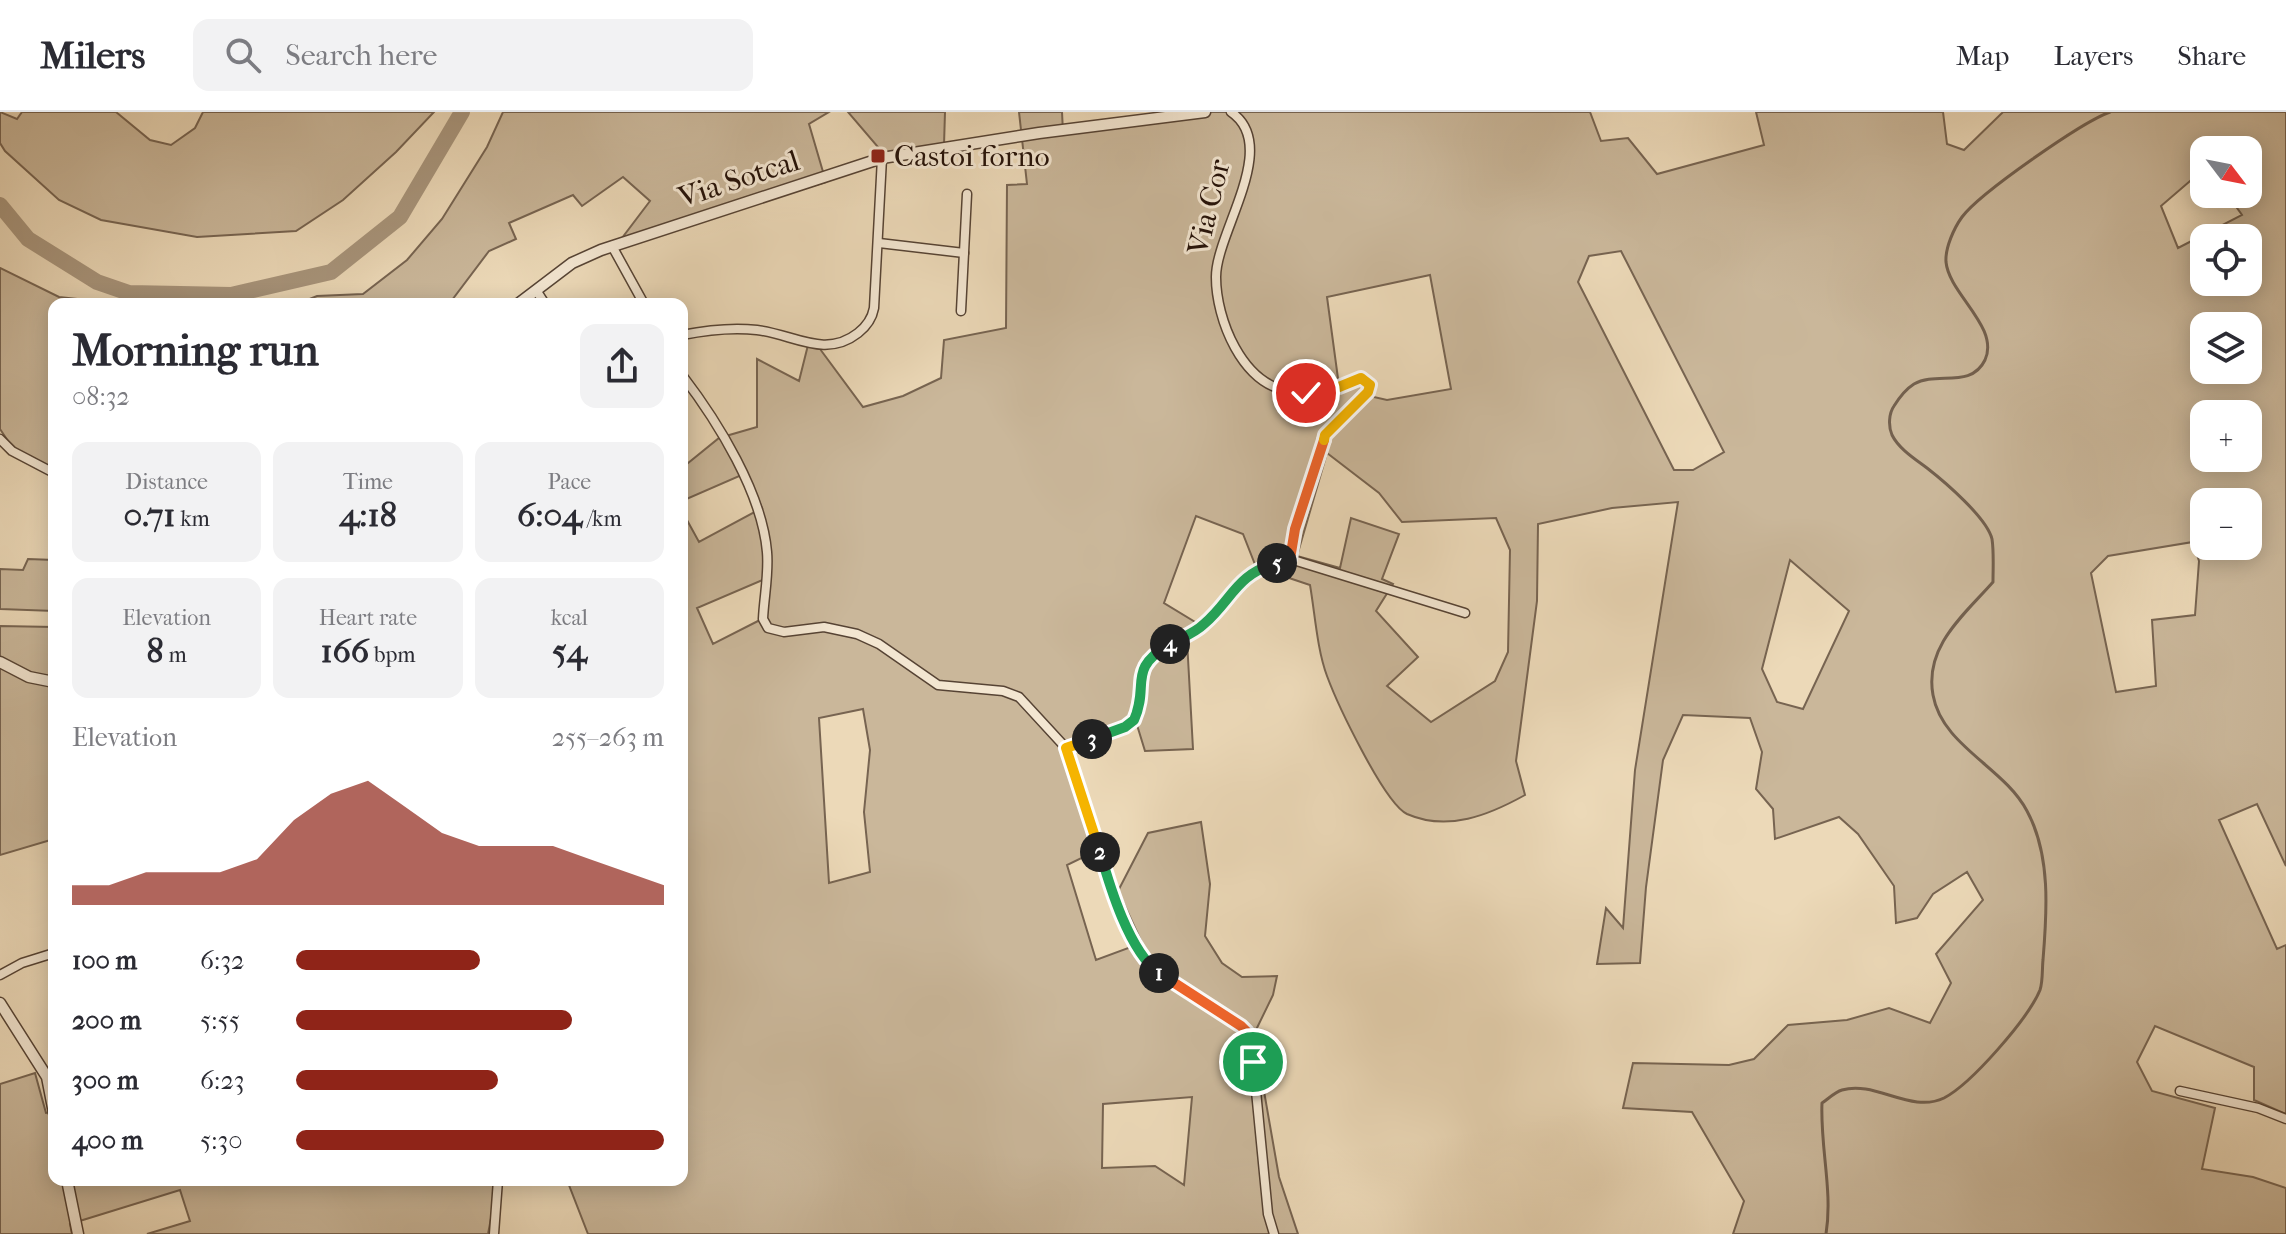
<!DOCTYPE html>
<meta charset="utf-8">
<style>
:root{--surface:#fff;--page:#f2f2f3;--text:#2b2b33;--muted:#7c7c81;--line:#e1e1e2;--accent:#8f2418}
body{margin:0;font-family:"IM FELL French Canon",serif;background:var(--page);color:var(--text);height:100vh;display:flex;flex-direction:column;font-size:30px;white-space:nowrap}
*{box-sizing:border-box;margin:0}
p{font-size:26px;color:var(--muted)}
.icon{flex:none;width:44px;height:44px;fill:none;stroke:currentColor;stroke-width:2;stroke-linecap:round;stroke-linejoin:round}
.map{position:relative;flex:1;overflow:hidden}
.sheet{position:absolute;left:48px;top:186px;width:640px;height:888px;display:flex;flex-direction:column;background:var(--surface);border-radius:16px;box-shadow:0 4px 20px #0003}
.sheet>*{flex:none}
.needle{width:52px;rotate:122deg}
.controls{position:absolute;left:2190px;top:24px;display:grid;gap:16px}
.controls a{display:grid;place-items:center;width:72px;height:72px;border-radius:16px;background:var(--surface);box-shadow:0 4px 20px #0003;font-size:40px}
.pin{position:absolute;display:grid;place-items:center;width:68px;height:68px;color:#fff;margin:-34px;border:4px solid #fff;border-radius:50%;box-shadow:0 2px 8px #0007}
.km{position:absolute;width:40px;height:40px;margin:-20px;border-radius:50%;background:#222;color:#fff;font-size:22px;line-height:40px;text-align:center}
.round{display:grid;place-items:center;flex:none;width:84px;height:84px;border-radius:16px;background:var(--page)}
.headline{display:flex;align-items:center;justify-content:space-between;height:136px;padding:0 24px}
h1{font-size:44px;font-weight:700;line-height:60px}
.figures{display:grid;grid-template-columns:repeat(3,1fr);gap:12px;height:136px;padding:8px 24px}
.figures div{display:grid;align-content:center;border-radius:16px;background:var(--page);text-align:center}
.figures b{font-size:34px;font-weight:700}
.figures small{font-size:22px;font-weight:400}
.figures p{font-size:22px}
.chart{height:224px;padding:16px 24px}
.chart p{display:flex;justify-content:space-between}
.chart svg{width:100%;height:144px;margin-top:8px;fill:var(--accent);opacity:.7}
ul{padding:0 24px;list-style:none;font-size:26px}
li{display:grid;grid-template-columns:128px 96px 1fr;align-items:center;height:60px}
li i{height:20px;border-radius:10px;background:var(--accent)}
header{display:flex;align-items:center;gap:48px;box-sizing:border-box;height:112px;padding:0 40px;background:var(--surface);border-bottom:2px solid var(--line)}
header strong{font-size:38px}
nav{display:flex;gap:44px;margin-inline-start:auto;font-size:28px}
.search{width:560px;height:72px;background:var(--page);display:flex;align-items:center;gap:20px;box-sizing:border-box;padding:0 28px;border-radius:16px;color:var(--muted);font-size:30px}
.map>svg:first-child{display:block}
.green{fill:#cab79a;stroke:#776451;stroke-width:2;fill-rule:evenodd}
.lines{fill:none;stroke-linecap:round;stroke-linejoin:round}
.stream{stroke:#73604e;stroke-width:3}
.river{stroke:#a8957c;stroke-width:16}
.minor-casing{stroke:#564334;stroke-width:11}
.tertiary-casing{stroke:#564334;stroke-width:13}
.minor{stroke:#f3e6d1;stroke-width:8}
.tertiary{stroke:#f3e6d1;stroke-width:10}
.split-1-casing{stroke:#fff;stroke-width:16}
.split-2-casing{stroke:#fff;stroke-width:16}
.split-3-casing{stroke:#fff;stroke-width:16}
.split-4-casing{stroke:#fff;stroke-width:16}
.split-5-casing{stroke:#fff;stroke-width:16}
.split-6-casing{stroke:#fff;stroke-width:16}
.split-7-casing{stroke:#fff;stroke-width:16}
.split-1{stroke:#f0652b;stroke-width:10}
.split-2{stroke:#22a559;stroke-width:10}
.split-3{stroke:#f5b400;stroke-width:10}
.split-4{stroke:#22a559;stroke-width:10}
.split-5{stroke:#22a559;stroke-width:10}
.split-6{stroke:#f0652b;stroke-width:10}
.split-7{stroke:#f5b400;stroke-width:10}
.poi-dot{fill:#8f2418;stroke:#f3e6d1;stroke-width:3}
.labels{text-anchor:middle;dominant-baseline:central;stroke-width:6;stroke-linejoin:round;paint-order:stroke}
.poi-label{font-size:30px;fill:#241108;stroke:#f3e6d1;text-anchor:start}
.street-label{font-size:30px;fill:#241108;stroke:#f3e6d1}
</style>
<header>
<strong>Milers</strong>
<div class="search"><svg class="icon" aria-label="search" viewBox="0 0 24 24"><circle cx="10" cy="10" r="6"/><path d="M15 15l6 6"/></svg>Search here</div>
<nav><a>Map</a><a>Layers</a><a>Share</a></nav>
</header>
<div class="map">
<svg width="2286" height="1122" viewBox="0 0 2286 1122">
<rect width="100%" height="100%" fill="#ecd9b8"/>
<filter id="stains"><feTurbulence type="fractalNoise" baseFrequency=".0025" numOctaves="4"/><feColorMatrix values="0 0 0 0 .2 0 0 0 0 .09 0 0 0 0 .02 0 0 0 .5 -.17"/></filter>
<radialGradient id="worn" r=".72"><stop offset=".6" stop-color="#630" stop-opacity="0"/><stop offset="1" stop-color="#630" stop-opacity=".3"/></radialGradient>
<g class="green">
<path d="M0,0l17,7 5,-7h94l34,28 21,5 24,-17 8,-16h231l-38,40 -53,48 -47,31 -99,6 -96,-17 -42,-20 -54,-49 -5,-8z"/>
<path d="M503,0h326l-20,12 17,58 -207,60 31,-41 -27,-24 -41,29 -9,-11 -64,28 7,16 -27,12 -40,53h-152l20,-8 46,-2 44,-34 35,-41 45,-72z"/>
<path d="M848,0h97l-1,33 -61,8z"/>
<path d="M1019,0h43l1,20 149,-20h378l11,29 27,-3 29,36 107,-29 -8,-33h187l4,32 17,6 39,-38h283v754l-29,-62 -38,16 58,129 9,-4v169l-32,-14v-33l-99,-41 -18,36 15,29 63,17 -13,61 51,8 33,11v46h-553l11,-33 -52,-89 -69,-4 10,-45 96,2 25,-6 34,-34 59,-5 42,-12 41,15 21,-40 -15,-29 47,-54 -16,-28 -34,22 -16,24 -21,5 -2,-37 -36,-52 -19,-17 -64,22 -2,-30 -17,-20 6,-37 -12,-34 -67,-3 -20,45 -17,127 -6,76 -43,1 9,-56 17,20 12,-158 43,-268 -66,6 -74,16 -1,77 -21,160 9,34c-36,20 -77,37 -118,19 -23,-11 -70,-111 -80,-138 -10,-27 -12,-62 -17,-91l-54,-18 -13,-33 -47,-18 -32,87 41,25 -18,12 6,109 -48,2 -8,-26 -76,26 33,101 -27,13 29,95 46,-17 -24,-52 30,-58 53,-11 9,62 -5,52 17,27 20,14 35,-1 -4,19 -19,39 25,143 19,57h-710l-21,-54h115v-669l17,31 63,-34 -16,-35 -64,28v-33l37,-30 38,-11v-68l42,22 9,-36 12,4 43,58 40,-11 38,-18 3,-38 62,-12 1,-143 20,-1zM2204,38h44v44h-21l15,21 -64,33 -17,-42 43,-37zM2204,126h44v44h-44zM1621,139l103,201 -31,18h-19l-96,-188 11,-26zM1430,163l21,114 -64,11 -22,-5 2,-15 -28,6 -12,-89zM2204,214h44v44h-44zM2204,302h44v44h-44zM1327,341l52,40 23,29 94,-4 14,32 -2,102 -13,29 -64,41 -44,-36 31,-29 -42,-46 17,-27 -11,-5 17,-45 -48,-16 -11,50 -43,-12zM2204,390h44v44h-44zM2193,430l6,19 -4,54 -43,5 4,66 -40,6 -25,-119 17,-17zM1790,448l59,51 -46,98 -26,-7 -15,-33zM765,467l-5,41 -47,24 -16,-36zM863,597l7,41 -6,62 6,60 -41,11 -10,-165zM1192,985l-8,88 -29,-19 -53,2 1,-64z"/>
<path d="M0,156l59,29 64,7h-69v166l-42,-23 -12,-18z"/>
<path d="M28,447l26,1v51l-54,-2v-40l23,1z"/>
<path d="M0,514l54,1v212l-54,16z"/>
<path d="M35,961l11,40 8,-1v68h452l-8,2 -10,52h-341l43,-13 -10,-31 -110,34 2,10h-72v-150z"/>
</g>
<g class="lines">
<path class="stream" d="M1826,1122c7,-43 -6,-87 -4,-131 6,-4 13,-11 20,-13 33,-10 69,24 102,8 27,-14 84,-79 96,-108 3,-9 2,-21 3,-30 4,-48 8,-105 -16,-149 -23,-44 -85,-65 -94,-116 -9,-49 32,-81 60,-113 0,-14 1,-30 -1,-43 -5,-21 -47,-57 -65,-71 -12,-9 -28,-19 -35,-33 -4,-9 -3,-22 2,-29 5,-8 12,-17 20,-22 23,-13 57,5 71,-24 15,-33 -36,-66 -39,-98 -1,-14 8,-34 16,-45 18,-24 120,-95 148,-105"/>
<path class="river" d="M0,93l28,34 69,43 32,11 102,2 100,-23 69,-55 62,-105"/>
<g class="minor-casing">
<g id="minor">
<path d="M1231,0c50,34 -15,120 -15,165 0,42 26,108 74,114 26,4 47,-5 71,-13l9,7 -2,7 -43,43 -30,94 -5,30"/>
<path d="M879,131l85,10"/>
<path d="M612,134l32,58"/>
<path d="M536,178l9,14"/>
<path d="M961,199l6,-117"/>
<path d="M682,223c25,-5 49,-8 75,-5 36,4 68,29 101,3 9,-7 14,-14 16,-25l8,-150"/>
<path d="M682,263c36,47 80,118 85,177 2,22 -3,45 -4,67l5,9 16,4 40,-5 33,7 22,10 59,41 65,6 16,6 47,51 46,145 34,69 43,33 52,31 6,6 5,18 16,164 6,20"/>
<path d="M0,327l12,12 42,22"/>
<path d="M1066,636l64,-23 7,-10 6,-47 9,-12 52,-32 29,-35 16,-14 16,-9 25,-7 175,54"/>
<path d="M0,863l22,-12 32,-10"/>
<path d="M2180,979l78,17 28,11"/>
<path d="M494,1122l4,-54"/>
</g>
</g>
<g class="tertiary-casing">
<g id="tertiary">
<path d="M518,192l54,-41 29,-13 281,-92 157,-25 166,-21"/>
<path d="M0,550l29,15 25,5"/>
<path d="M0,891l47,74 7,36"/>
<path d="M67,1068l11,54"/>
</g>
</g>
<use href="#minor" class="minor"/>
<use href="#tertiary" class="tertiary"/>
</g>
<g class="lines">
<g class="split-1-casing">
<path id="split-1" d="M1159,861l82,53 6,6 6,30"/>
</g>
<g class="split-2-casing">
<path id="split-2" d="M1100,740c10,35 29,99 59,121"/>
</g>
<g class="split-3-casing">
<path id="split-3" d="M1092,627l-26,9 34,104"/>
</g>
<g class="split-4-casing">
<path id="split-4" d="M1092,627l33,-12 9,-7c16,-36 -8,-50 36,-76"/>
</g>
<g class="split-5-casing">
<path id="split-5" d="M1170,532c11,-6 25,-11 34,-20 28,-24 32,-50 73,-61"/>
</g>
<g class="split-6-casing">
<path id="split-6" d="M1277,451l13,-4 5,-30 29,-89"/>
</g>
<g class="split-7-casing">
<path id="split-7" d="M1306,281l33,-6 22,-9 9,7 -2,7 -43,43 -1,5"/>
</g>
<use href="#split-1" class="split-1"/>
<use href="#split-2" class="split-2"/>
<use href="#split-3" class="split-3"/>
<use href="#split-4" class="split-4"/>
<use href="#split-5" class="split-5"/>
<use href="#split-6" class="split-6"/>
<use href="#split-7" class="split-7"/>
</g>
<rect class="poi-dot" x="870" y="36" width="16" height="16" rx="4"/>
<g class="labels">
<g class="poi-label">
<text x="894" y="44">Castoi forno</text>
</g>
<g class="street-label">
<text transform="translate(739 67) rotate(-18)">Via Sotcal</text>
<text transform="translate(1209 95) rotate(-76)">Via Cor</text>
</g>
</g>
<rect width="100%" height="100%" filter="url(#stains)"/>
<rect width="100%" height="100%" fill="url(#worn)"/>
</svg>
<div class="controls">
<a><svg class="needle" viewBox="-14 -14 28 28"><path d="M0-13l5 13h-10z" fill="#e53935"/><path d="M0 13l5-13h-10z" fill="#7c7c81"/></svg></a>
<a><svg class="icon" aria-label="locate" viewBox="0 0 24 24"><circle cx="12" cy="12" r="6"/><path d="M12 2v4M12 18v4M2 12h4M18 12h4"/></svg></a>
<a><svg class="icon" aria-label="layers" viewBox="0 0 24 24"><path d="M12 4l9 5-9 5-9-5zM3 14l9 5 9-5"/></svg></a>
<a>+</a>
<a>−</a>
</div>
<div class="pin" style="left:1253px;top:950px;background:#1e9e55"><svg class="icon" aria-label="arrive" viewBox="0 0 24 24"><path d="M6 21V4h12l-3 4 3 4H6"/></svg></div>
<div class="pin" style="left:1306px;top:281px;background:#d93025"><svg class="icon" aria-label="check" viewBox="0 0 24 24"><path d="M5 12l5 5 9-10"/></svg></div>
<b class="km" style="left:1159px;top:861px">1</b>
<b class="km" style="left:1100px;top:740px">2</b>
<b class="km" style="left:1092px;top:627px">3</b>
<b class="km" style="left:1170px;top:532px">4</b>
<b class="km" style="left:1277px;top:451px">5</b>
<section class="sheet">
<div class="headline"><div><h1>Morning run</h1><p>08:32</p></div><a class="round"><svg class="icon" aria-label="share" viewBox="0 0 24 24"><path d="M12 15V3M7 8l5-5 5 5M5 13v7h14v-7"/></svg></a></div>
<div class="figures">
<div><p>Distance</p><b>0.71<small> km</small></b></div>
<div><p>Time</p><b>4:18</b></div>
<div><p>Pace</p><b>6:04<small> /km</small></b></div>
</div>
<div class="figures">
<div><p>Elevation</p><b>8<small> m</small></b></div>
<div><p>Heart rate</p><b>166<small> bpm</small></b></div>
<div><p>kcal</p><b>54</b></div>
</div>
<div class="chart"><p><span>Elevation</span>255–263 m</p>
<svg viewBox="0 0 160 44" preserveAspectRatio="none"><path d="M0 44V38L10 38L20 34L30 34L40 34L50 30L60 18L70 10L80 6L90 14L100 22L110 26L120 26L130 26L140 30L150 34L160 38V44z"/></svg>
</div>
<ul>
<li><b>100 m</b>6:32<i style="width:50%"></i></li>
<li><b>200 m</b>5:55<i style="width:75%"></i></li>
<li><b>300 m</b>6:23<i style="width:55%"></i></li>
<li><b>400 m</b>5:30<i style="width:100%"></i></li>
</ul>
</section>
</div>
